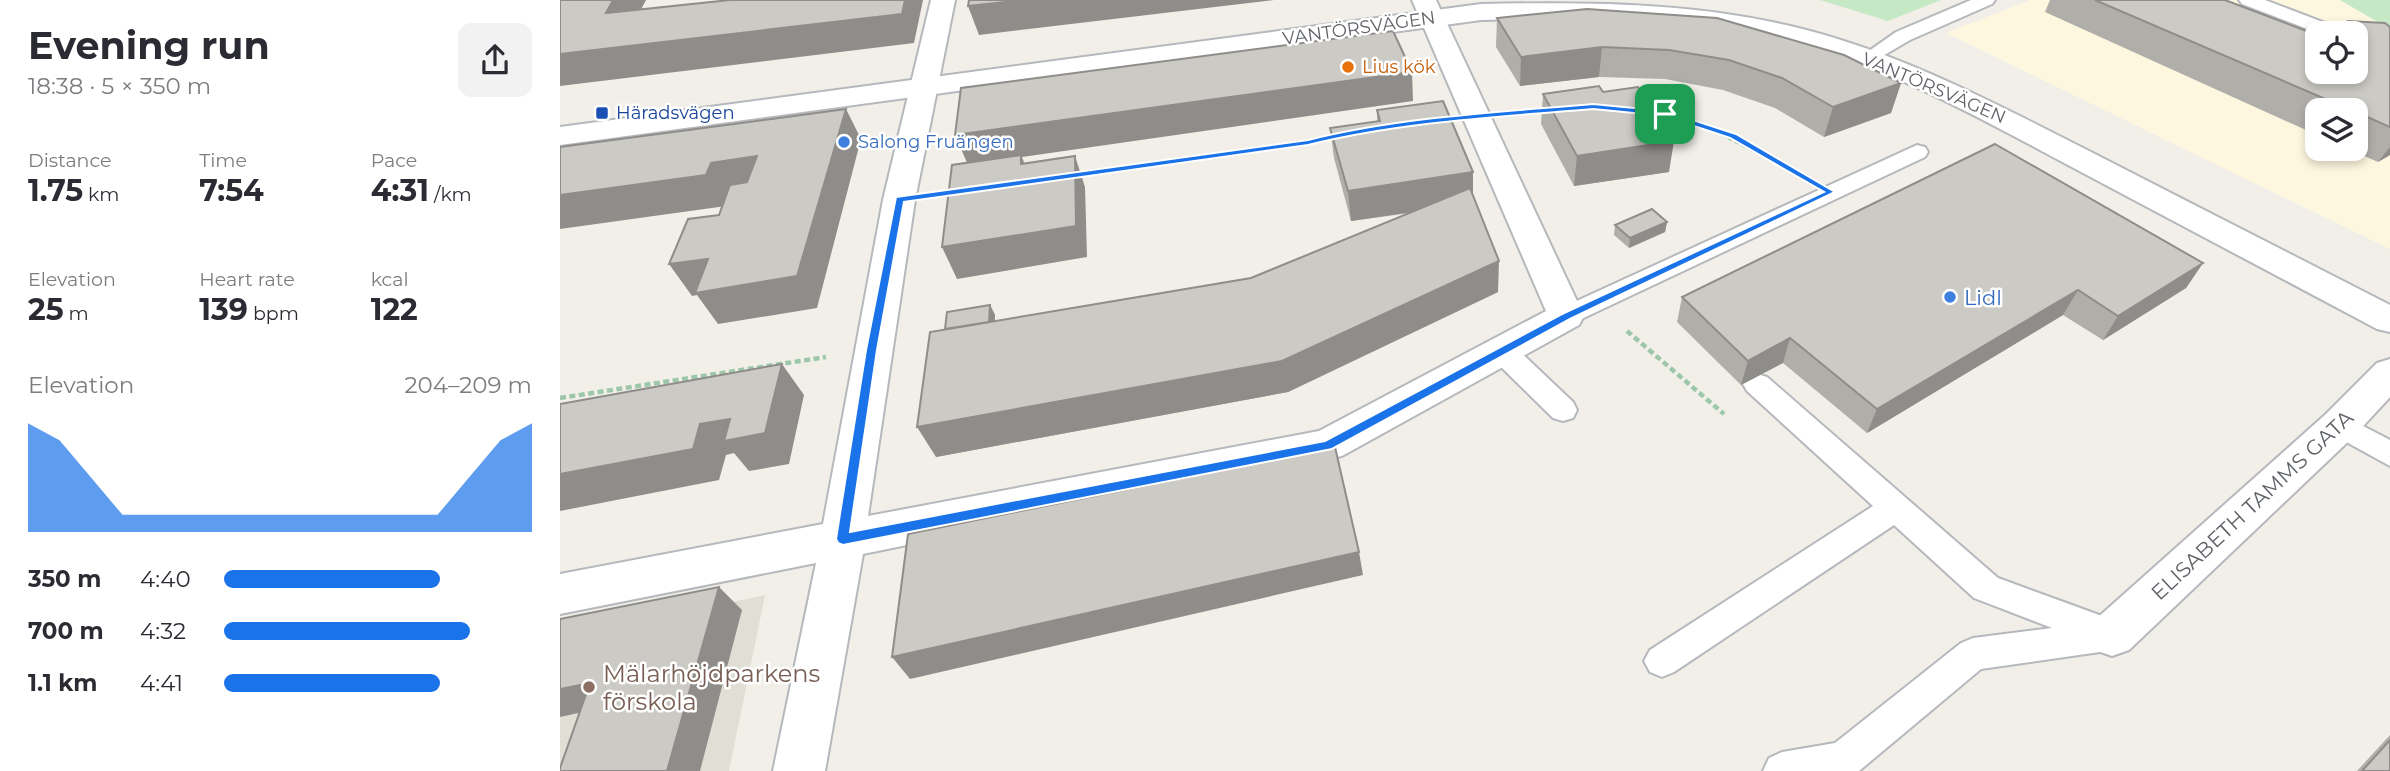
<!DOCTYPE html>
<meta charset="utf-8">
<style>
:root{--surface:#fff;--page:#f2f2f3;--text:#2b2b33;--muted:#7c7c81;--accent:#1a73e8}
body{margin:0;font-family:Montserrat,sans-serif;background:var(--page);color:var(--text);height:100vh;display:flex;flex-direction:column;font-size:26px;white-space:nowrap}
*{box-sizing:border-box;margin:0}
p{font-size:23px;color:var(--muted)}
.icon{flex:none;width:38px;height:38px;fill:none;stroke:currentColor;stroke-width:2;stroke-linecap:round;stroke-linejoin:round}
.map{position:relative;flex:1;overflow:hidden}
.drawer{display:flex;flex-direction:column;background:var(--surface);width:560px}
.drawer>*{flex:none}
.buttons{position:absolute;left:1745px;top:21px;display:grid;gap:14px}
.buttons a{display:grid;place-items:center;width:63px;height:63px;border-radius:14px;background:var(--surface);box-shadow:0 4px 10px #0003;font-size:35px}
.pin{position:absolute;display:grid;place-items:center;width:60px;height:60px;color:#fff;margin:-30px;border-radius:14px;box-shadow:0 4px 10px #0006}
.round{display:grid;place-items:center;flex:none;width:74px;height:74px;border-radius:14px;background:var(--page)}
.head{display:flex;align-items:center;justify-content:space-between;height:119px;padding:0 28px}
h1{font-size:38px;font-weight:700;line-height:52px}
.figures{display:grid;grid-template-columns:repeat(3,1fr);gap:10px;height:119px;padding:7px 28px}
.figures div{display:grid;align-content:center}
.figures b{font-size:30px;font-weight:700}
.figures small{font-size:19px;font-weight:400}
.figures p{font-size:19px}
.chart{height:196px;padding:14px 28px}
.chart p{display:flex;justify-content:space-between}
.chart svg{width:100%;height:126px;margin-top:7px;fill:var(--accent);opacity:.7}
ul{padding:0 28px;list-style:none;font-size:23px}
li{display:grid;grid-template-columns:112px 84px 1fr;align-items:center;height:52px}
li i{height:18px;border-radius:9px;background:var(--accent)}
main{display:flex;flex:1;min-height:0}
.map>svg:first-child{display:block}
.commercial{fill:#fef7e0;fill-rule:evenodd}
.education{fill:#e1ded6}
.green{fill:#c5e8c5}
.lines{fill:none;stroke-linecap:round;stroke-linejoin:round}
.service-casing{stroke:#b5b8bc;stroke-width:4}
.minor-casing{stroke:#b5b8bc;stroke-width:4}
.tertiary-casing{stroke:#b5b8bc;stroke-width:4}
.path-far1{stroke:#9cc7a9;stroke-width:3.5;stroke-dasharray:5 2.5;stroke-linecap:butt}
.path{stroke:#9cc7a9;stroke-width:4.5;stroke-dasharray:6 3.5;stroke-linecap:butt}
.service{fill:#fff;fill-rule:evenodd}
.minor{fill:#fff;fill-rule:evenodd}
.tertiary{fill:#fff;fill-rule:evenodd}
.wall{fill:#afaea9}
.shaded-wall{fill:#8f8d8a}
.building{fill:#cccac5;stroke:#8f8d8a;stroke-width:2}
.route{fill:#1a73e8;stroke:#fff;stroke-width:2;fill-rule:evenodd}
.food-dot{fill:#e8710a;stroke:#fff;stroke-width:2.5}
.transit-dot{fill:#1a4fb4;stroke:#fff;stroke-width:2.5}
.shop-dot{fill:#3f7fe0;stroke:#fff;stroke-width:2.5}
.education-dot{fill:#8d6e63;stroke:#fff;stroke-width:2.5}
.labels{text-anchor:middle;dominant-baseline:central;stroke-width:5;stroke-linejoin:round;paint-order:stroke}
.far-street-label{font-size:18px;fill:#5f6368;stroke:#fff}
.far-food-label{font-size:18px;fill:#c56008;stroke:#fff;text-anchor:start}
.far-transit-label{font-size:18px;fill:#164399;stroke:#fff;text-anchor:start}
.far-shop-label{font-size:18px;fill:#366cbe;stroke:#fff;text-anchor:start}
.shop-label{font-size:21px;fill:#366cbe;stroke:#fff;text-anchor:start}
.street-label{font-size:21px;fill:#5f6368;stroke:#fff}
.near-education-label{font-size:24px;fill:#785e54;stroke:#fff;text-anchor:start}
</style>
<main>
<section class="drawer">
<div class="head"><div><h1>Evening run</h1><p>18:38 · 5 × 350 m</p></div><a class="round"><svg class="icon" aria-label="share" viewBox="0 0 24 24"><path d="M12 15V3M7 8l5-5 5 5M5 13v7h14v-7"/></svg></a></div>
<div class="figures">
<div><p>Distance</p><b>1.75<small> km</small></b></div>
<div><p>Time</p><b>7:54</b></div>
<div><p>Pace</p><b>4:31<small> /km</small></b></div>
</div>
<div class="figures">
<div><p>Elevation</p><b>25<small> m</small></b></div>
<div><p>Heart rate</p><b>139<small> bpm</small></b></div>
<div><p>kcal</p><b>122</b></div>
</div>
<div class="chart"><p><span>Elevation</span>204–209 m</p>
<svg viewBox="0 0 160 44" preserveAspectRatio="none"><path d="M0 44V6L10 12L20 25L30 38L40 38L50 38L60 38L70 38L80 38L90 38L100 38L110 38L120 38L130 38L140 25L150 12L160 6V44z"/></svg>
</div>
<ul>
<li><b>350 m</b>4:40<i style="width:70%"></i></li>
<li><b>700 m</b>4:32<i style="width:80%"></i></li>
<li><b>1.1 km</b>4:41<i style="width:70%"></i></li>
</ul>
</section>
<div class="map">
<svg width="1830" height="771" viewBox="0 0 1830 771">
<rect width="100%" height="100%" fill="#f1efe8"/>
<path class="commercial" d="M1470,0h310l50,29v220l-444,-216zM1757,33h39v39h-39zM1757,110h39v39h-39z"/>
<path class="education" d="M205,595l-36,176h-169v-133z"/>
<g class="green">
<path d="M1260,0h121l-53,21z"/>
<path d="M1780,0h50v29z"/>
</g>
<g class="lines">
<g class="service-casing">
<g id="service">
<path d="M1411,0h24l-3,4 -82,36 -41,24 -10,-6 37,-26z"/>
<path d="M1679,0h26l76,29 3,4h-26l-76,-29z"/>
<path d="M1357,145l8,2 3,5 -3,5 -350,165 -9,3 -9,-3 -4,-6 4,-6z"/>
<path d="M942,341l10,3 61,58 4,8 -4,8 -10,3 -10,-3 -61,-60 -4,-7 4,-7z"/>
<path d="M1197,374l10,3 231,201 126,46 5,11 -5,11 -17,5 -126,18 -122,102h-96l6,-13 13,-6 53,-9 126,-100 12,-5 79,-10 -78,-30 -80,-73 -220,147 -12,5 -12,-5 -6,-11 6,-11 223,-144 -126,-115 -4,-7 4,-7z"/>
<path d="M1780,414l50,26v26l-60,-33 -5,-8 5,-8z"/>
</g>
</g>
<g class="minor-casing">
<g id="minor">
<path d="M371,0h24l-40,200 -47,316 451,-85 227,-120 -134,-311h24l148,316 -5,9 -237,131 -479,98 -38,217h-52l43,-208 -256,51v-40l263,-50 60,-324z"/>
<path d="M1830,359v38l-36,39 -225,214 -17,6 -17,-6 -7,-15 7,-15 231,-206 51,-51z"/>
</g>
</g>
<g class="tertiary-casing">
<path id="tertiary" d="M921,4c102,-2 206,-2 305,21 110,25 208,78 307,128 99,51 198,101 297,152v27l-13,-3c-103,-55 -206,-109 -309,-164 -92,-49 -184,-101 -286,-125 -98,-23 -201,-23 -301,-20l-921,125v-18z"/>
</g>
<g class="path-far1">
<path d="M961,112l27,-2"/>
<path d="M1090,112l56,14 87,45"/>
<path d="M518,175l230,-32 28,-7"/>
</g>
<g class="path">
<path d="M1067,331l97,83"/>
<path d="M0,398l266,-41"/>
</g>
<use href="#service" class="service"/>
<use href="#minor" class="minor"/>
<use href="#tertiary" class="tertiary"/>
</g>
<g class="wall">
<path d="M1490,0h176l91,72 73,-45v128l-12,7 -30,-13h8v-39h-39v25l-272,-123z"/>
<path d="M937,18l404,65 -10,30 -67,24 -49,-29 -52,-18 -58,-11 -66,-2 -79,9 -24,-39z"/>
<path d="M1043,92l66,80 -95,14 -33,-62 2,-30z"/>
<path d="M817,110l96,85 25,97 -210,100 -352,65 9,-128 45,-24 5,10v6l256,-43 159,-65 -59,8 -17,-63 -4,-30 47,-7z"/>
<path d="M1107,222l-2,10 -36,16 -15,-13 1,-10z"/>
<path d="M1643,263l-17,25 -83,52 -40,-25 -196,118 -84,-70 -42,22 -64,-63 5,-25z"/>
<path d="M1830,735v36h-33z"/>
</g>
<g class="shaded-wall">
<path d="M53,0h33l-22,42 -18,-29z"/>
<path d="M345,0h18l-9,43 -354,43v-32z"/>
<path d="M464,0h250l-295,35 -11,-29z"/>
<path d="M1042,47l-3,30 -79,9 1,-29z"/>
<path d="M852,72l1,29 -391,56 11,29 -65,-21 -13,-30z"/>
<path d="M1341,83l-10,30 -67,24 9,-30z"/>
<path d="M286,109l15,30 -44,169 -99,16 -21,-29 -5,1 -23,-32z"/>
<path d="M1114,141l-5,31 -95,14 3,-30z"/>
<path d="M1830,147v8l-12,7z"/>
<path d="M197,156l19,31 -50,19 -166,23v-34l151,-32z"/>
<path d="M515,156l10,31 2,70 -130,22 -15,-32z"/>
<path d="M913,172v31l-122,18 -3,-30z"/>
<path d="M1107,222l-2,10 -36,16 1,-10z"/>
<path d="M939,261l-1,31 -210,100 -352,65 -19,-30z"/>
<path d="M1643,263l-17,25 -83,52 15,-24z"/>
<path d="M1518,290l-15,25 -196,118 10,-24z"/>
<path d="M430,305l5,10 -2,23 -43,7z"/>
<path d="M1230,338l-7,25 -42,22 7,-24z"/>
<path d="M222,364l22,31 -15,69 -40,7 -15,-18 -8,2 -7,25 -159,31v-37l140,-50z"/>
<path d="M799,552l4,23 -453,104 -18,-22z"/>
<path d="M159,587l23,23 -42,161h-33z"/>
<path d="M30,683l29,21 -59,13v-28z"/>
</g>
<g class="building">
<path d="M0,0h53l-7,13 124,-13h175l-3,14 -342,40z"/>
<path d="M409,0h55l-56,6z"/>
<path d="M1535,0h130l92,35v37h39v-39h-27l19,-12 37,2 5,4v100l-34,-15v-2h-5z"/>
<path d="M1027,9l130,9 127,37 57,28 -68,24 -51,-29 -53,-18 -60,-10 -67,-3 -81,10 -24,-39z"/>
<path d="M833,31l19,41 -457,63 6,-47z"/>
<path d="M1039,86l4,6 35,-5 36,54 -97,15 -34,-62z"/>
<path d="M883,101l30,71 -125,19 -18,-63 50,-7 -3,-11z"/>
<path d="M286,109l-49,167 -102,17 13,-34 -39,5 19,-45 31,-4 11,-30 17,-3 10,-26 -46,7 -5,12 -146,20v-48z"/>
<path d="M1435,144l208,119 -85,53 -40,-26 -201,119 -87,-71 -42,23 -66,-64z"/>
<path d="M461,155v9l54,-8 1,70 -134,21 10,-82z"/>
<path d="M910,188l29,73 -217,100 -365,66 13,-95 321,-54z"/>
<path d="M1092,209l15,13 -37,16 -15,-13z"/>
<path d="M430,305l-1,17 -44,7 2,-17z"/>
<path d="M222,364l-17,69 -41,8 6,-22 -30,5 -7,25 -133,25v-70z"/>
<path d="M775,447l24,105 -467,105 16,-123z"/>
<path d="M159,587l-52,184h-107v-3l30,-85 -30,6v-70z"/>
<path d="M1830,740v31h-28z"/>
</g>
<path class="route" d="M1033,104l72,7 71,23 99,58 -265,127 -238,130 -489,96 -5,-2 -2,-4 30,-189 30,-153 412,-57c92,-23 190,-28 285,-36zM1033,109l71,7 66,22 94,54 -262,122 -237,127 -475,91 27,-182 27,-148 404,-57c93,-23 190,-28 285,-36z"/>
<circle class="food-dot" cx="788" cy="67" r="7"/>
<rect class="transit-dot" x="35" y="106" width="14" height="14" rx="3.5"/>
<g class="shop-dot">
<circle cx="284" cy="142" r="7"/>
<circle cx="1390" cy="297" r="7"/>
</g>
<circle class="education-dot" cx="29" cy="687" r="7"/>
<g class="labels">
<g class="far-street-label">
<text transform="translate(799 28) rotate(-8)">VANTÖRSVÄGEN</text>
<text transform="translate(1374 88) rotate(23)">VANTÖRSVÄGEN</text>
</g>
<g class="far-food-label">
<text x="802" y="67">Lius kök</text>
</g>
<g class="far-transit-label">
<text x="56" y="113">Häradsvägen</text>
</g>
<g class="far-shop-label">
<text x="298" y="142">Salong Fruängen</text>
</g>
<g class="shop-label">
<text x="1404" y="297">Lidl</text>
</g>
<g class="street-label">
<text transform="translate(1692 505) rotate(-43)">ELISABETH TAMMS GATA</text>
</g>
<g class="near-education-label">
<text x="43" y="673">Mälarhöjdparkens<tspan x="43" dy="28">förskola</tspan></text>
</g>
</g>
</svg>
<div class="buttons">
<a><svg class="icon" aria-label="locate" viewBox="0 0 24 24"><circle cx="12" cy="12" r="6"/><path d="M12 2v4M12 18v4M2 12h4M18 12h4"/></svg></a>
<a><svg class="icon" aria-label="layers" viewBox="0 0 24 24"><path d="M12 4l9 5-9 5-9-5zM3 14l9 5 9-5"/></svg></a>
</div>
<div class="pin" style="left:1105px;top:114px;background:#1e9e55"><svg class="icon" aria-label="arrive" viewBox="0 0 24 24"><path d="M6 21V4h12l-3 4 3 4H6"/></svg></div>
</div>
</main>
